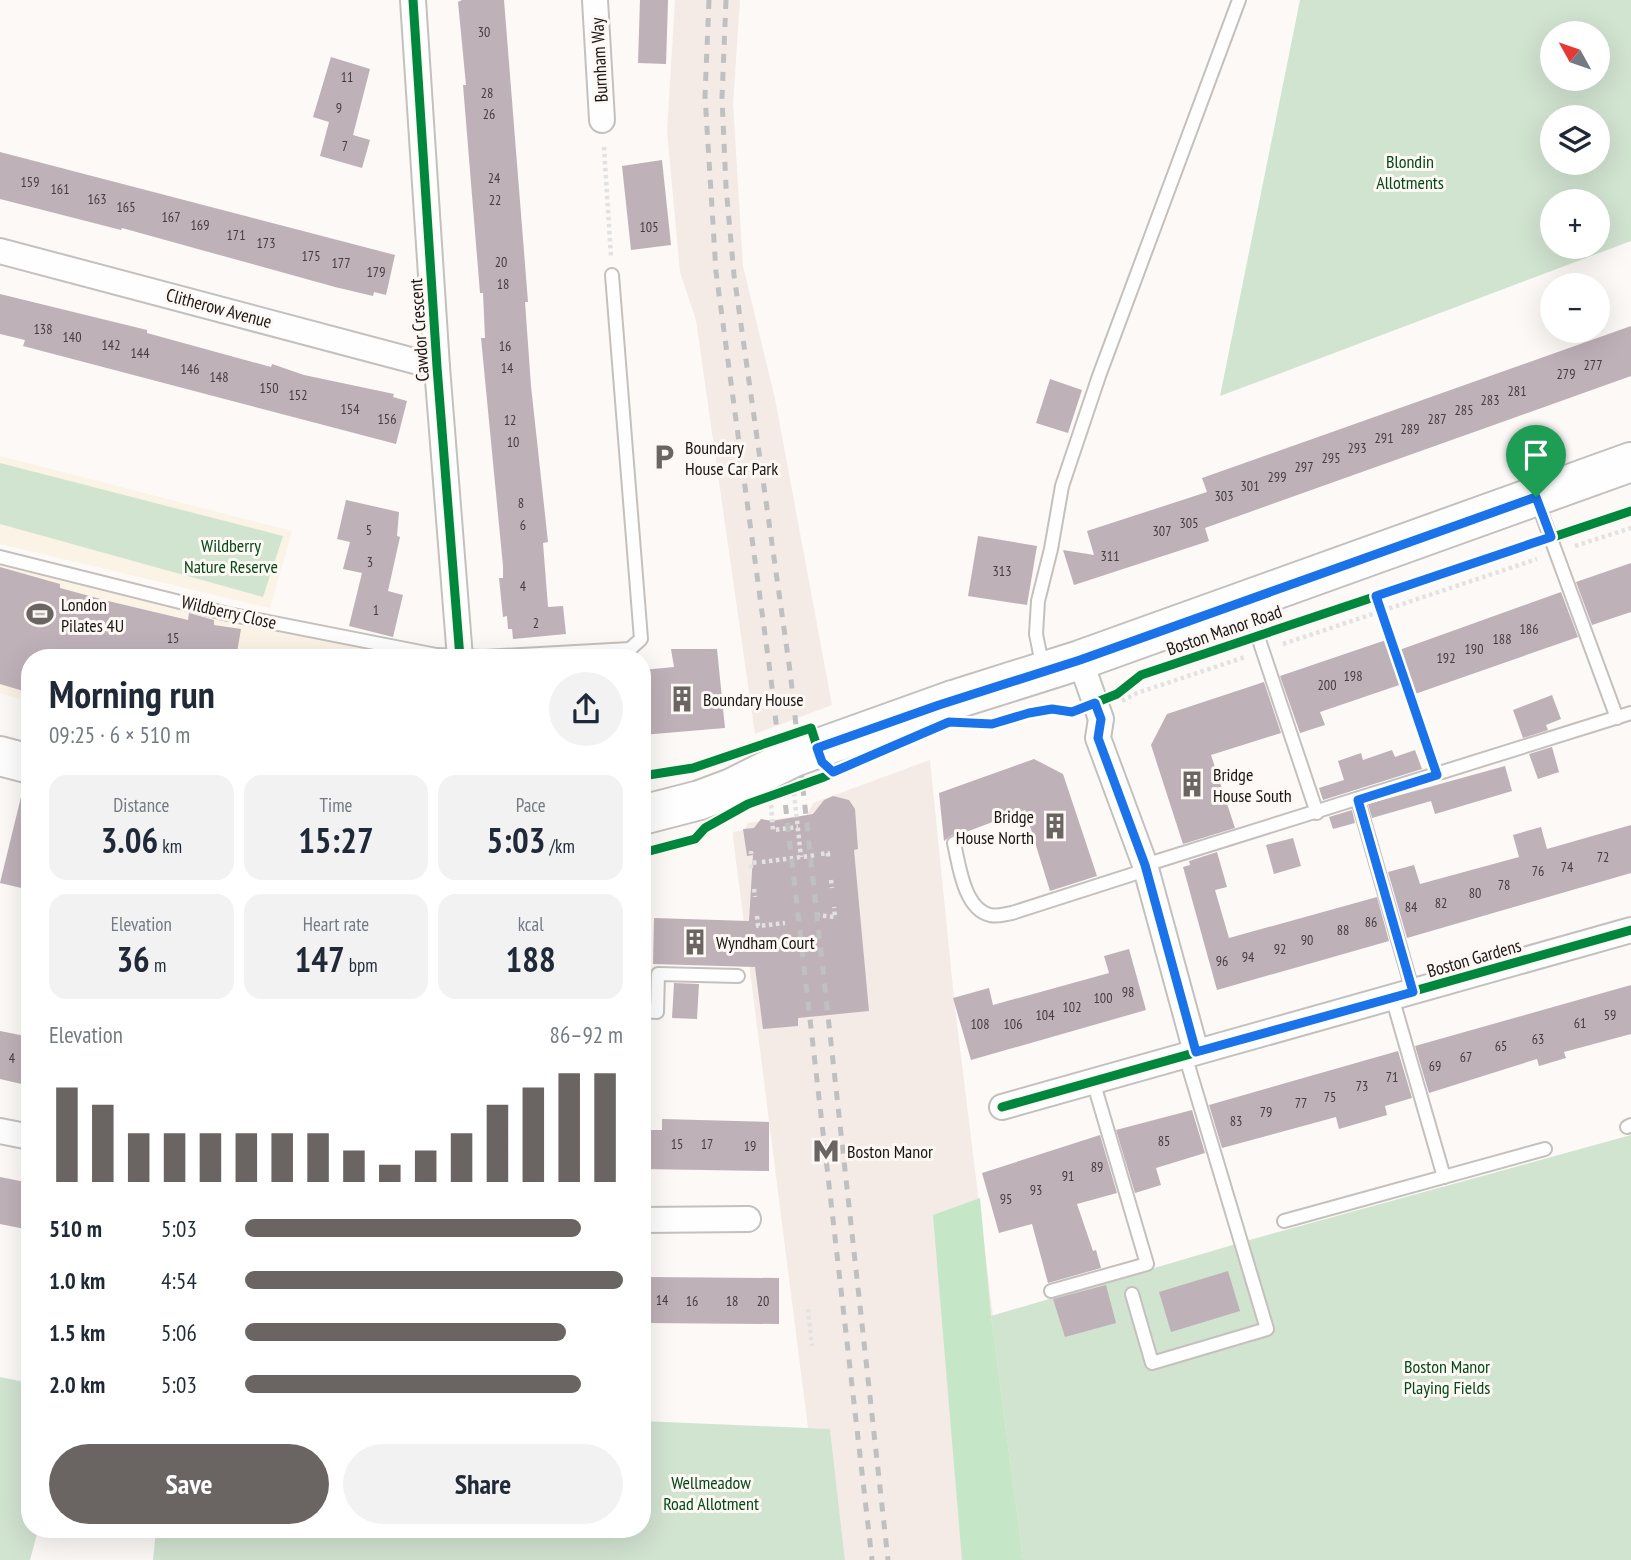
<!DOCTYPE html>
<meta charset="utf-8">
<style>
:root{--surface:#fff;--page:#f2f2f3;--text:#1f2937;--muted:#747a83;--accent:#6a6563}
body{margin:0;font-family:"PT Sans Narrow",sans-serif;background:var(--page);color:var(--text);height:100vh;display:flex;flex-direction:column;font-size:26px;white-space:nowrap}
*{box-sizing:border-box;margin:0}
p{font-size:23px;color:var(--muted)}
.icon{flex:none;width:38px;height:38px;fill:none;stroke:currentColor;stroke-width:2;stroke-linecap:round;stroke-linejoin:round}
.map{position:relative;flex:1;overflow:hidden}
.panel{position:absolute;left:21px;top:649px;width:630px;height:889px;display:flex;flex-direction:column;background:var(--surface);border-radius:28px;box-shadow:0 7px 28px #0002}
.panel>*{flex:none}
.needle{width:46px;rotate:310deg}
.tools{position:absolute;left:1540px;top:21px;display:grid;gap:14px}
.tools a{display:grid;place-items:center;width:70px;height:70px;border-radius:50%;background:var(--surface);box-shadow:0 7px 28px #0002;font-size:35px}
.pin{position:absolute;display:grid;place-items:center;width:60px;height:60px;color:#fff;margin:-72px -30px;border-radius:50% 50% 50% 0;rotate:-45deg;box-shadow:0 0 7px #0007}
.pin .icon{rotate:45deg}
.round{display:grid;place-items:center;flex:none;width:74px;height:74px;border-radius:37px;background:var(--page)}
.overview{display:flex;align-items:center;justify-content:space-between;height:119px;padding:0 28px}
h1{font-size:38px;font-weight:700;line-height:52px}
.stats{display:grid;grid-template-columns:repeat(3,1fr);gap:10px;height:119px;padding:7px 28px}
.stats div{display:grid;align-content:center;border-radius:18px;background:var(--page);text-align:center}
.stats b{font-size:35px;font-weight:700}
.stats small{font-size:19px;font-weight:400}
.stats p{font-size:19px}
.chart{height:196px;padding:14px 28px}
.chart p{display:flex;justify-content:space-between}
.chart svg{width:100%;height:126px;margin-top:7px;stroke:var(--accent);stroke-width:6}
.action{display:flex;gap:14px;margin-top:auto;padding:14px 28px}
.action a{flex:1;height:80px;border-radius:42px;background:var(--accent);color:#fff;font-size:28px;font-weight:700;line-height:80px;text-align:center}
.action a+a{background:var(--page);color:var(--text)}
ul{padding:0 28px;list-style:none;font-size:23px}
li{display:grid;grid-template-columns:112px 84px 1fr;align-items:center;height:52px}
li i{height:18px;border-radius:9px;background:var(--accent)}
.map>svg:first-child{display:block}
.commercial{fill:#faf3e6}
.built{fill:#f4eae6}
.green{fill:#d1e4d0;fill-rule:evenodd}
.forest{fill:#c6e7c7}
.building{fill:#bfb1b8}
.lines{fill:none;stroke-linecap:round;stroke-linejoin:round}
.service-casing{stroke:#c4c0be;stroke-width:16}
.minor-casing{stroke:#c4c0be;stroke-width:28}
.primary-casing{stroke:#c4c0be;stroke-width:42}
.path{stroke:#e3e2e2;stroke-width:4.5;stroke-dasharray:3.5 3.5;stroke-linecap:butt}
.service{stroke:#fffefe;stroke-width:12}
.minor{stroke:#fffefe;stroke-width:24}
.primary{stroke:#fffefe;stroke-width:38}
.rail{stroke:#c1c0c0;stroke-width:5;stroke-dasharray:9 9;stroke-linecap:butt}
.primary-bridge-casing{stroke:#c4c0be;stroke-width:42;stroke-linecap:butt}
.primary-bridge{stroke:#fffefe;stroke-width:38}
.cycleway-casing{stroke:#fef8f5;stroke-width:13}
.cycleway{stroke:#00873e;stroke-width:9}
.route-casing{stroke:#fff;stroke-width:14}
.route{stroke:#1a73e8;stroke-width:9}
.labels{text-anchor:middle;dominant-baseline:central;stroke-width:6;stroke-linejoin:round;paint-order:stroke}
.number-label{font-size:14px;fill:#443d3d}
.street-label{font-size:18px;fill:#1b1614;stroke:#fef8f5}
.park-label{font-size:18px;fill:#024915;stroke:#fef8f5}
.poi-label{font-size:18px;fill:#1b1614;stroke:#fef8f5;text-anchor:start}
</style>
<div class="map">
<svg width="1631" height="1560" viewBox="0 0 1631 1560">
<rect width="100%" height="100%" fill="#fcf9f7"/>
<g class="commercial">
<path d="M0,456l292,75 -22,77 -270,-64z"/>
<path d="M0,561l408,97h-378v44l-30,-9z"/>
</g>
<g class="built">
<path d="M675,0h65l-7,104 10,162 32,133 57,306 -77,29 -59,-414 -16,-48 -13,-141z"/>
<path d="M930,760l25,248 68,552h-178l-15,-131 -22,-1 -75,-591v-5l12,-2 3,-7 59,-8 6,-12z"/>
</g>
<g class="green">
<path d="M1300,0h331v241l-411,155zM1552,33h46v46h-46zM1552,117h46v46h-46zM1598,201v46h-46v-46z"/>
<path d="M0,463l283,73 -20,61 -263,-73z"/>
<path d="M1631,1135v425h-608l-32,-244 262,-77z"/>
<path d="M0,1377l30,6v147h8l-8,30h-30z"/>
<path d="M642,1421l188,8 15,131h-692l3,-30h486z"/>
</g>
<path class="forest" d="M980,1198l11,118 32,244h-61l-29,-345z"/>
<g class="building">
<path d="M462,0h42l24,302h-3l6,84 17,156 -5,1 5,64 15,-1 3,28 -53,5 -1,-10h-4l-1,-13 -4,1 -4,-39h4v-12l-22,-228h4l-2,-45h-3l-17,-208h3l-8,-83z"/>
<path d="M640,0h28l-2,64 -28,-1z"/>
<path d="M331,57l39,12 -17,66 17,5 -8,28 -42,-12 9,-34 -16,-5z"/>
<path d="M0,152l395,103 -9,40 -12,-3 -1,4 -38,-9 -213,-59 -1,2 -121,-31z"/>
<path d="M662,160l9,85 -40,5 -9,-84z"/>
<path d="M0,294l147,36v3l124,34 1,-3 32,11 90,19 -1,3 14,4 -11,43 -373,-98 2,-6 -25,-6z"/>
<path d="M1631,326v50l-426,152 4,13 -135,44 -11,-35 31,5 -7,-24 120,-39 -5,-14z"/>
<path d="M1050,379l32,11 -14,43 -32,-10z"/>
<path d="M346,500l53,12 -2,24 3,1 -12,54 15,4 -10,42 -44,-11 13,-53 -19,-4 7,-27 -13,-3z"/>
<path d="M978,536l59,10 -10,59 -59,-9z"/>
<path d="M1631,563v49l-39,13 -16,-43z"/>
<path d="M0,567l60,17v4l48,13 80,19 1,-7 25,7v5l27,4 -5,29h-206v35l-30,-9z"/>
<path d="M1561,592l17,45 -166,58 -4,-13 -88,30 5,13 -25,8 -20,-57 106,-36 5,13z"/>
<path d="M671,649h46l8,79 -83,7v-65l32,-3z"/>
<path d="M1264,682l17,51 -70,22 24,73 -52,16 -32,-99 16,-31z"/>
<path d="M1552,695l9,24 -15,6 2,5 -25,8 -10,-28z"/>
<path d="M1552,747l7,25 -21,7 -9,-25z"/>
<path d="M1392,750l3,7 20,-7 7,19 -99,31 -4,-12 25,-8 -6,-19 23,-8 2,7z"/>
<path d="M1034,759l29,15 34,102 -47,15 -25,-81 -67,25h-6l-8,6 -5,-48z"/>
<path d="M1505,766l7,25 -77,23 -4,-13 -59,17 -4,-14z"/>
<path d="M833,796l16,4 6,9 3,40 -4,1 15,161 -71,7v8l-35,3 -8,-62 -102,-3 1,-46 95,3 4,-66 -6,1 -4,-27 11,-1 7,-9 11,2 41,-7 11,-14z"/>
<path d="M21,797l9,1v92l-30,-7z"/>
<path d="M1352,810l3,13 -22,6 -4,-12z"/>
<path d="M1631,825v48l-224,65 -19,-66 26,-7 6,19 99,-27 -6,-22 28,-8 6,22z"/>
<path d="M1293,838l8,28 -27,8 -8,-29z"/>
<path d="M1217,852l10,35 -12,3 14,48 148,-41 12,44 -172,49 -34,-123 7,-2 -1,-4z"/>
<path d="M1129,949l17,61 -175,50 -18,-62 36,-10 4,17 116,-32 -5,-17z"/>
<path d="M674,983l25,1 -2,35 -25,-1z"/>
<path d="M1631,985v49l-67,18 2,6 -27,8 -2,-7 -108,34 -14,-47z"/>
<path d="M0,1031l30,6v49l-30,-7z"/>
<path d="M1398,1051l14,47 -27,8 2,9 -48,14 -3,-12 -114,31 -13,-43z"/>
<path d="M1192,1110l13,43 -49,15 5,17 -26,8 -19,-63z"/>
<path d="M662,1119l107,3v49l-127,-2v-39h20z"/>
<path d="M1100,1135l17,58 -40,11 16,47 3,-1 5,18 -53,15 -16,-59 -33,9 -17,-60z"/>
<path d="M0,1177l30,6v47l-30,-6z"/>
<path d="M1228,1271l12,40 -69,21 -12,-40z"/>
<path d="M647,1277l132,1v46l-132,-1z"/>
<path d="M1106,1285l10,38 -51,14 -12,-38z"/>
</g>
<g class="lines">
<g class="service-casing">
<g id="service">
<path d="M1537,501l80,217"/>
<path d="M0,557l228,57 208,41 47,2 147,-8 11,-10 -29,-364"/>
<path d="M1247,604l70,209"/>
<path d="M1043,669l-7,-35 2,-33 13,-52 11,-63 37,-110 140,-376"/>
<path d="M1358,800l55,192"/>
<path d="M954,843c5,22 10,66 36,72 7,2 15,-1 22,-2l134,-43"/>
<path d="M1145,865l486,-152"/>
<path d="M1392,997l52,180"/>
<path d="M642,1011l15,1 1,-38 80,2"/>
<path d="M1627,1127l4,-2"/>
<path d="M1284,1221l261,-72"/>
<path d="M1051,1291l96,-27 -54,-183"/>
<path d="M1132,1294l20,69 115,-34 -82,-274"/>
</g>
</g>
<g class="minor-casing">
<g id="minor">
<path d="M413,0l24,367 23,291"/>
<path d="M595,0l7,120"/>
<path d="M0,251l437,116"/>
<path d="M1080,660l21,59 -3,19 47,127 51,187"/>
<path d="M1002,1107l629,-177"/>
<path d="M0,1131l30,6"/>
<path d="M642,1220l106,-1"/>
</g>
</g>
<g class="primary-casing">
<g id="primary">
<path d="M953,700l127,-40 551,-198"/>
<path d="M0,756l30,8"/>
<path d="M642,815l58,-15"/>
</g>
</g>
<g class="path">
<path d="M604,147l7,110"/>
<path d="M1575,546l56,-18"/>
<path d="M1376,595l54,159"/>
<path d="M1283,644l254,-85"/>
<path d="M1122,701l15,-8 108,-36"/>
<path d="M794,793l7,64"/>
<path d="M771,805l2,25 25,-3"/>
<path d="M751,851v3"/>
<path d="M821,854l7,-1v6"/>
<path d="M762,862l55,-7"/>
<path d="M751,868v-5l7,-1"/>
<path d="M831,880l1,8"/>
<path d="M754,889l1,8"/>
<path d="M816,915l19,2 -1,-10"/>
<path d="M757,916l1,10 27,-3"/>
<path d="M808,1309l4,37"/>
</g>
<use href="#service" class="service"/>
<use href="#minor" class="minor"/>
<use href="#primary" class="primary"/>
<g class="rail">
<path d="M709,0l-4,96 11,176 55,407 101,881"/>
<path d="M726,0l-4,98 4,89 8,88 56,396 98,889"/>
</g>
<g class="primary-bridge-casing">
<path id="primary-bridge" d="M700,800l32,-12 62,-31 159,-57"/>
</g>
<use href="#primary-bridge" class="primary-bridge"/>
<g class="cycleway-casing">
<g id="cycleway">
<path d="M413,0l24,367 23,291"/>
<path d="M642,776l51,-8 118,-40 11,34 11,10"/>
<path d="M642,853l53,-14 10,-11 43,-24 76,-27 125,-55 43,2 37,-11 23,-4 20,3 45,-18 24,-19 490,-164"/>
<path d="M1002,1107l629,-177"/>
</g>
</g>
<use href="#cycleway" class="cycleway"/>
</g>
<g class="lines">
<g class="route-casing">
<path id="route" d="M1536,497l15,40 -175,59 61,179 -79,25 55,192 -217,60 -51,-187 -47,-127 3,-19 -6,-16 -23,9 -20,-3 -23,4 -37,11 -43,-2 -116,50 -11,-10 -5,-14 122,-43 141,-45z"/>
</g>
<use href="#route" class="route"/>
</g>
<defs>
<g id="parking-bare" transform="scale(2.1)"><path d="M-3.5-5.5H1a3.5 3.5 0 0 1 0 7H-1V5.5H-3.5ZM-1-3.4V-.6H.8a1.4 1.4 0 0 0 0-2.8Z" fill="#6a6563" stroke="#fef8f5" stroke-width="2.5" paint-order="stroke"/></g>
<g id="stadium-bare" transform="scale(2.1)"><path d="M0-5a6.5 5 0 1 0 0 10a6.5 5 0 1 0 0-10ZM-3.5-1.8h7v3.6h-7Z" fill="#6a6563" stroke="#fef8f5" stroke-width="2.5" paint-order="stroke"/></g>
<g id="building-bare" transform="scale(2.1)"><path d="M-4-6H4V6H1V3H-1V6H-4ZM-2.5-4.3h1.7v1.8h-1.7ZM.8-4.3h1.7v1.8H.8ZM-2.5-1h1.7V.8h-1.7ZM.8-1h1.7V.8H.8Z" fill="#6a6563" stroke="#fef8f5" stroke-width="2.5" paint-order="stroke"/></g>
<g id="metro-bare" transform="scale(2.1)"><path d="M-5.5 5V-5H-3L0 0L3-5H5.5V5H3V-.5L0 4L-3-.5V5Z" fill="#6a6563" stroke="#fef8f5" stroke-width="2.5" paint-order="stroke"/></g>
</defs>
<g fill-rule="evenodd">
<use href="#parking-bare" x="664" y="457"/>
<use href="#stadium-bare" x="40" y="614"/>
<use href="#building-bare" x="682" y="699"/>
<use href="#building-bare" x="1192" y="784"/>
<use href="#building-bare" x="1055" y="826"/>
<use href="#building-bare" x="695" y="942"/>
<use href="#metro-bare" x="826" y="1151"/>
</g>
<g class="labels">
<g class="number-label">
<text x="484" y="32">30</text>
<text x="347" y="77">11</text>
<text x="487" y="93">28</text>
<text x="339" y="108">9</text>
<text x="489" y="114">26</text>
<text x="345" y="146">7</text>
<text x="494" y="178">24</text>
<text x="30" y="182">159</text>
<text x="60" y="189">161</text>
<text x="97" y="199">163</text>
<text x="495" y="200">22</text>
<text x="126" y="207">165</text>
<text x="171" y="217">167</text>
<text x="200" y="225">169</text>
<text x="649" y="227">105</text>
<text x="236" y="235">171</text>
<text x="266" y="243">173</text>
<text x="311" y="256">175</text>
<text x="501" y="262">20</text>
<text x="341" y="263">177</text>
<text x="376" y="272">179</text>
<text x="503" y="284">18</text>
<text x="43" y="329">138</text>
<text x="72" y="337">140</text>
<text x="111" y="345">142</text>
<text x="505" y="346">16</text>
<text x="140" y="353">144</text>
<text x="1593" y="365">277</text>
<text x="507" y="368">14</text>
<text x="190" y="369">146</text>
<text x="1566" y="374">279</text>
<text x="219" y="377">148</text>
<text x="269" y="388">150</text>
<text x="1517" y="391">281</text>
<text x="298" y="395">152</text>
<text x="1490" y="400">283</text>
<text x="350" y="409">154</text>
<text x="1464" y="410">285</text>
<text x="387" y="419">156</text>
<text x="1437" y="419">287</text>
<text x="510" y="420">12</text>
<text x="1410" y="429">289</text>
<text x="1384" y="438">291</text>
<text x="513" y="442">10</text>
<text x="1357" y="448">293</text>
<text x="1331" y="458">295</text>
<text x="1304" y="467">297</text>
<text x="1277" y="477">299</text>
<text x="1250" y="486">301</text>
<text x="1224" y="496">303</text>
<text x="521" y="503">8</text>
<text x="1189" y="523">305</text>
<text x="523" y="525">6</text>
<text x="369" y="530">5</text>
<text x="1162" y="531">307</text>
<text x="1110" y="556">311</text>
<text x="370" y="562">3</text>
<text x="1002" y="571">313</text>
<text x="523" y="586">4</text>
<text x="376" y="610">1</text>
<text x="536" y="623">2</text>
<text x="1529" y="629">186</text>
<text x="173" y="638">15</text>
<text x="1502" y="639">188</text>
<text x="1474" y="649">190</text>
<text x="1446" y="658">192</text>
<text x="1353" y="676">198</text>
<text x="1327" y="685">200</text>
<text x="1603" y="857">72</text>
<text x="1567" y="867">74</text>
<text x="1538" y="871">76</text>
<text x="1504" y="885">78</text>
<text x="1475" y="893">80</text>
<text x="1441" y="903">82</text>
<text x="1411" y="907">84</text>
<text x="1371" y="922">86</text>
<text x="1343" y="930">88</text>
<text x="1307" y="940">90</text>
<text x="1280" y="949">92</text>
<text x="1248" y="957">94</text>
<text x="1222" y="961">96</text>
<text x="1128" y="992">98</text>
<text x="1103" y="998">100</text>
<text x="1072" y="1007">102</text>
<text x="1045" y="1015">104</text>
<text x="1610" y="1015">59</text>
<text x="1580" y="1023">61</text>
<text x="980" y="1024">108</text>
<text x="1013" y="1024">106</text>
<text x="1538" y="1039">63</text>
<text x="1501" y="1046">65</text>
<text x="1466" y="1057">67</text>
<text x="12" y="1058">4</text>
<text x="1435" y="1066">69</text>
<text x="1392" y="1077">71</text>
<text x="1362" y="1086">73</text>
<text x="1330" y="1097">75</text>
<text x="1301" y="1103">77</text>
<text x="1266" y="1112">79</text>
<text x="1236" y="1121">83</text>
<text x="1164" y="1141">85</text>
<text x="677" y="1144">15</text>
<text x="707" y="1144">17</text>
<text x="750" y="1146">19</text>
<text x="1097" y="1167">89</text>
<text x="1068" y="1176">91</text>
<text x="1036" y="1190">93</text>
<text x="1006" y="1199">95</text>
<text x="662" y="1300">14</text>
<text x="692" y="1301">16</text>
<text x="732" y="1301">18</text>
<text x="763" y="1301">20</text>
</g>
<g class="street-label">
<text transform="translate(599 60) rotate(-93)">Burnham Way</text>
<text transform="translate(219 308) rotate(15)">Clitherow Avenue</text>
<text transform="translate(419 330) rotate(-94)">Cawdor Crescent</text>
<text transform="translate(229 612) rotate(13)">Wildberry Close</text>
<text transform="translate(1224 630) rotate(-19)">Boston Manor Road</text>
<text transform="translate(1474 958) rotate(-16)">Boston Gardens</text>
</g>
<g class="park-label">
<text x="1410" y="161">Blondin<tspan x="1410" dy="21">Allotments</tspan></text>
<text x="231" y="545">Wildberry<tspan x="231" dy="21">Nature Reserve</tspan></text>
<text x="1447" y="1366">Boston Manor<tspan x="1447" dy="21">Playing Fields</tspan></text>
<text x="711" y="1482">Wellmeadow<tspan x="711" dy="21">Road Allotment</tspan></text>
</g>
<g class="poi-label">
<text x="685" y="447">Boundary<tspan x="685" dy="21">House Car Park</tspan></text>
<text x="61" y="604">London<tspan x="61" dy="21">Pilates 4U</tspan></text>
<text x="703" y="699">Boundary House</text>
<text x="1213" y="774">Bridge<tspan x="1213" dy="21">House South</tspan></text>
<text x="1034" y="816" text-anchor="end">Bridge<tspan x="1034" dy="21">House North</tspan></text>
<text x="716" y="942">Wyndham Court</text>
<text x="847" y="1151">Boston Manor</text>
</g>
</g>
</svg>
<div class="tools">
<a><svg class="needle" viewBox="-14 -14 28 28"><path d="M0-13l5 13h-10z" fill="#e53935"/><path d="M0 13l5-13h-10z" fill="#747a83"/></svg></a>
<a><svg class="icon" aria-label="layers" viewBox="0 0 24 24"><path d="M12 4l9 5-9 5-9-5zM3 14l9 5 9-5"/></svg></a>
<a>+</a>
<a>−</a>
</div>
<div class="pin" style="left:1536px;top:497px;background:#1e9e55"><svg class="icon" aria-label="arrive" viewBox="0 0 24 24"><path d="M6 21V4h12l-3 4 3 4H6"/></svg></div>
<section class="panel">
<div class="overview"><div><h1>Morning run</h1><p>09:25 · 6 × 510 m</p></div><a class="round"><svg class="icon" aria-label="share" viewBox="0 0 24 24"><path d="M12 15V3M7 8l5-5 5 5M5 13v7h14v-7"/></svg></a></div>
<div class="stats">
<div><p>Distance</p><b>3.06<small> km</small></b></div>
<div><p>Time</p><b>15:27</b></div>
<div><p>Pace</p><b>5:03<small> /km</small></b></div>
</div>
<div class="stats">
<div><p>Elevation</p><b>36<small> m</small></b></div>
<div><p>Heart rate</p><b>147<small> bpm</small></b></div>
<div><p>kcal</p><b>188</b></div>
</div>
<div class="chart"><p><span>Elevation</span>86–92 m</p>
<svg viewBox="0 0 160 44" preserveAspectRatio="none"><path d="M5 44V11M15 44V17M25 44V27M35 44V27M45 44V27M55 44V27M65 44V27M75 44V27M85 44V33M95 44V38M105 44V33M115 44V27M125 44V17M135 44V11M145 44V6M155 44V6"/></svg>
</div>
<ul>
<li><b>510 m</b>5:03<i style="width:89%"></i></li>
<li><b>1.0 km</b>4:54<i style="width:100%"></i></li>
<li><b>1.5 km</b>5:06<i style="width:85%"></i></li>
<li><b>2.0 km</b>5:03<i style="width:89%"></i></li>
</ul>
<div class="action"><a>Save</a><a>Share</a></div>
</section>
</div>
